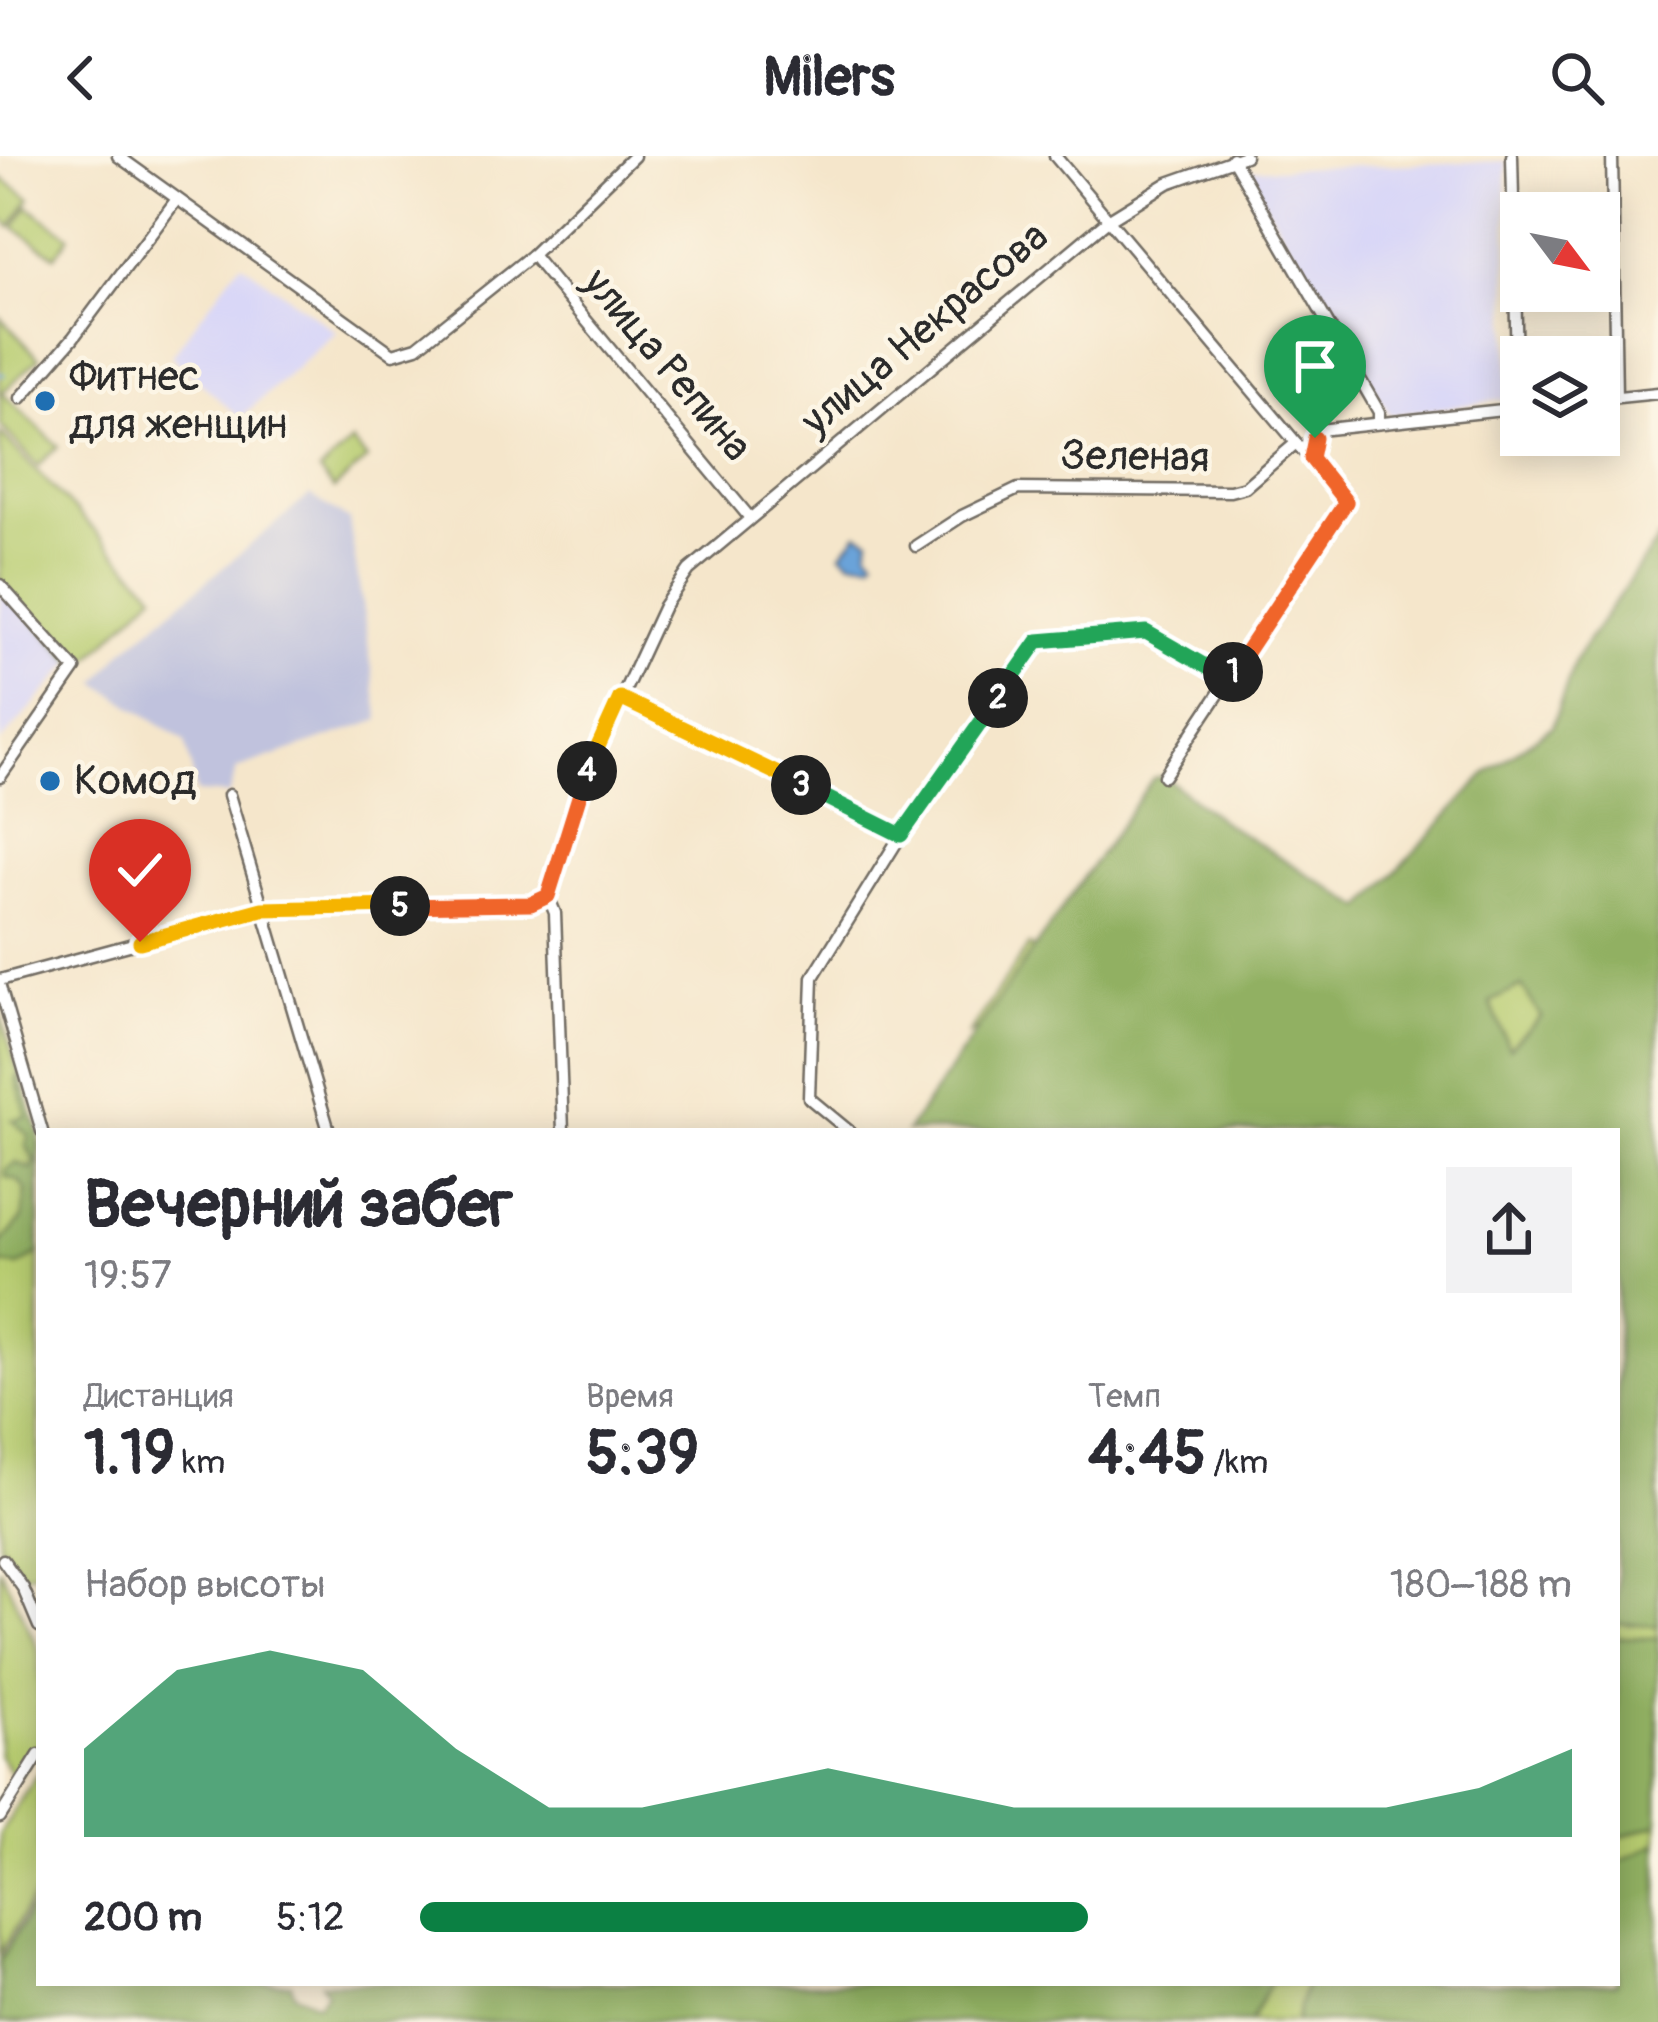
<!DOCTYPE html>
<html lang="ru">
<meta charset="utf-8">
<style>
:root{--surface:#fff;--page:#f2f2f3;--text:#2b2b33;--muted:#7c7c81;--accent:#0b8043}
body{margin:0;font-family:Pangolin,sans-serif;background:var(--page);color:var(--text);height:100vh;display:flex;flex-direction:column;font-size:45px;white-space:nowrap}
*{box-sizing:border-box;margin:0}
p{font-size:39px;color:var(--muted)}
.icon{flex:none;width:66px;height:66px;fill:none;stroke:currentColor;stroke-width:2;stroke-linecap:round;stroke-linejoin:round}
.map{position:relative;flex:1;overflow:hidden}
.sheet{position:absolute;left:36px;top:972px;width:1584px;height:858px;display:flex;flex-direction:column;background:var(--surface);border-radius:0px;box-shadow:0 6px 30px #0003}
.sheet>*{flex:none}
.needle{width:78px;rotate:122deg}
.fabs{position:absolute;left:1500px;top:36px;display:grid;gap:24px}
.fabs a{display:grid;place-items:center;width:120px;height:120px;border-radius:0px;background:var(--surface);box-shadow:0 6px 30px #0003;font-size:60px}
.pin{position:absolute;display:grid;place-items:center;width:102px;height:102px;color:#fff;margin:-123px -51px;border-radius:50% 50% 50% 0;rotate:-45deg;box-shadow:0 0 12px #0007}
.pin .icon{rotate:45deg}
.km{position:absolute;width:60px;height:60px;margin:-30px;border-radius:50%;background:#222;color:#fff;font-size:33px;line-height:60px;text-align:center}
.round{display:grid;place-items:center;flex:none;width:126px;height:126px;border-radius:0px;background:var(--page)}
.headline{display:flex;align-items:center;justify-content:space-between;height:204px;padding:0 48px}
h1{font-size:66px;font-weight:700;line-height:90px}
.figures{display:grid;grid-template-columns:repeat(3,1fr);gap:18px;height:204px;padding:12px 48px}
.figures div{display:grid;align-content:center}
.figures b{font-size:60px;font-weight:700}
.figures small{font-size:33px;font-weight:400}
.figures p{font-size:33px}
.chart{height:336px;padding:24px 48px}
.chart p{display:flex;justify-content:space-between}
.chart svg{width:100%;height:216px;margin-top:12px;fill:var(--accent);opacity:.7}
ul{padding:0 48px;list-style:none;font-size:39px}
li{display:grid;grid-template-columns:192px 144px 1fr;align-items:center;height:90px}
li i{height:30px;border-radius:15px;background:var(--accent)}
header{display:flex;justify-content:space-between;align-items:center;height:156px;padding:0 48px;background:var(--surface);font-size:54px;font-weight:700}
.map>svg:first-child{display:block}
.built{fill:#d9d7f7}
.industrial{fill:#c0c2dd}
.green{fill:#b7cc70;stroke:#717c4e;stroke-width:3}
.forest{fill:#91b062;stroke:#5e6e46;stroke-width:3;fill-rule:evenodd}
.water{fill:#6aa3d9;stroke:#4a6782;stroke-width:3}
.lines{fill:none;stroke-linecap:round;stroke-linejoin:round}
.stream{stroke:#6aa3d9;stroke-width:3}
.minor-casing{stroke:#726c63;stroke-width:15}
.minor{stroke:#fff;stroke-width:10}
.split-1-casing{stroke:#fff;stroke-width:24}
.split-2-casing{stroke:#fff;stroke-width:24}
.split-3-casing{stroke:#fff;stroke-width:24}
.split-4-casing{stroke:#fff;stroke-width:24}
.split-5-casing{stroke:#fff;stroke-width:24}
.split-6-casing{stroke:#fff;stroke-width:24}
.split-1{stroke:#f0652b;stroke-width:15}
.split-2{stroke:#22a559;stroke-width:15}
.split-3{stroke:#22a559;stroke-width:15}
.split-4{stroke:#f5b400;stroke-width:15}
.split-5{stroke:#f0652b;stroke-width:15}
.split-6{stroke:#f5b400;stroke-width:15}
.poi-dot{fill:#1f6fb2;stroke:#fcf5e5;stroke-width:4.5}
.labels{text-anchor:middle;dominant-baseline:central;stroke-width:9;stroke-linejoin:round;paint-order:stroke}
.street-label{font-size:42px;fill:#2b2b2b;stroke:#fcf5e5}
.poi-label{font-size:42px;fill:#2b2b2b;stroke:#fcf5e5;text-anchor:start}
</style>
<header><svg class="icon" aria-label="back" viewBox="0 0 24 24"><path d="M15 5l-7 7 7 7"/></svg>Milers<svg class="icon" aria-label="search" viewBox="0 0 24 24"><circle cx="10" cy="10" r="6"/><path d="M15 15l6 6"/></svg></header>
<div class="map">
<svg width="1658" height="1866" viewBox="0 0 1658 1866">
<rect width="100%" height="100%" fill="#fcf5e5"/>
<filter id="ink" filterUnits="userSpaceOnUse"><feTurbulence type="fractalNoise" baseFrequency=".00833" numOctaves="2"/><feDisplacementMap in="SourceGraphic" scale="24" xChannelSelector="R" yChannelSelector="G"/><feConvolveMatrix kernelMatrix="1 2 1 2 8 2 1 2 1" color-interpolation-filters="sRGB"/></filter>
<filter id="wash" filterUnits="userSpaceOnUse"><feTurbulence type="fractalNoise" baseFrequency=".004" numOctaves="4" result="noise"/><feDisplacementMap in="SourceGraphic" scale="48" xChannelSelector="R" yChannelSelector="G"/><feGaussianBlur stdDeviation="2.7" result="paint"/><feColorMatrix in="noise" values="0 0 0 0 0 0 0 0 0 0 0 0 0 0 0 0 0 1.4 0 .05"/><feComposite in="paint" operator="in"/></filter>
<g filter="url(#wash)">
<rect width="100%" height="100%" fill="#f5e6cb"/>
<g class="built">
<path d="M1506,5l3,238 -119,16 -145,-245z"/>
<path d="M241,106l95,70 -96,86 -69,-62z"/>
<path d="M0,430l72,76 -72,81z"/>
</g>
<path class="industrial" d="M310,339l39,25 31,200 -143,49 -8,26 -32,-2 -12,-52 -88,-58 26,-32z"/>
<g class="green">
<path d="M0,21l30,21 -20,29 -10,-11z"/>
<path d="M28,50l41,30 -14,20 -41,-29z"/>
<path d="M0,161l39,41 -37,35 56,53 -20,20 -38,-41z"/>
<path d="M0,277l155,160 -75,75 -80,-82z"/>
<path d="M352,286l15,17 -33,30 -15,-17z"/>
<path d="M1029,789l12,10 -27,60 -45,18z"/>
<path d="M1522,829l20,31 -33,32 -19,-46z"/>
<path d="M0,856l39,130v428l-15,5 -24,-30z"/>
<path d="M0,1412l39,83v98l-24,31 -15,-24z"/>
<path d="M1617,1467l41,3v13l-41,-2z"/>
<path d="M39,1614v117l-39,67v-120z"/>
<path d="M1658,1668v19l-41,20v-25z"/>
<path d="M1270,1827h36l-11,39h-45z"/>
</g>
<g class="forest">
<path d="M1658,383v1087l-41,-3v-492h-710l246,-353 11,-2 56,44 143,88 125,-136 64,-46 24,-68zM1522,830l19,31 -32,31 -19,-46z"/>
<path d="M20,918l19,60v119l-20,13 -19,-3v-19l23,-26 3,-28 -8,-10 -12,-3v-8l10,-6 16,6 3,-8 -9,-16 3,-9 -17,-16 15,-3 -11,-38z"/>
<path d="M1617,1481l41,2v185l-41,14z"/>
<path d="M1658,1687v179h-363l11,-39h311v-120z"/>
<path d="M39,1739v88h252l3,10 24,11 8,-12 -5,-9h949l-20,39h-1250v-61z"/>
</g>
<path class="water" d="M858,377l12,6 -2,12 7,7 -3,4 -21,-1 -9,-8z"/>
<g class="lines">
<path class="stream" d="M0,217l4,2"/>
</g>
</g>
<g filter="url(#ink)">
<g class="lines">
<g class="minor-casing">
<g id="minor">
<path d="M118,0l275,198 24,-7 115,-92 102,-99"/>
<path d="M1055,0l291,346 -182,274"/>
<path d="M1512,0l6,252"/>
<path d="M1612,0l4,241"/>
<path d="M1232,2l147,254v10"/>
<path d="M532,99l218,263"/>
<path d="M21,242l52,-60 104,-139"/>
<path d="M1599,243l59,-6"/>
<path d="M1311,302l8,-28 202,-22"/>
<path d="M916,390l46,-30 56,-27 212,2 15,-4 51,-44"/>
<path d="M0,429l75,84 -75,108"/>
<path d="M620,542l281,137"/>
<path d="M229,639l100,336"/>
<path d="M0,824l262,-71 269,-5 17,-8"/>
<path d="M0,831l42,144"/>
<path d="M563,975l-8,-218 -7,-17 31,-107 85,-183 25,-36 419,-350 60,-37 77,-27"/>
<path d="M849,975l-40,-33 4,-121 88,-142 137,-194 108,-9 82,47"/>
<path d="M3,1404l20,28 16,38"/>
<path d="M0,1661l39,-62"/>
</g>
</g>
<use href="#minor" class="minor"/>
</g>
</g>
<g class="lines" filter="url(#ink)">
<g class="split-1-casing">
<path id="split-1" d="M1233,516l113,-170 -35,-44 4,-20"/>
</g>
<g class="split-2-casing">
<path id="split-2" d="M998,542l40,-57 108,-9 82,47 5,-7"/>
</g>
<g class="split-3-casing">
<path id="split-3" d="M801,629l100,50 97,-137"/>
</g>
<g class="split-4-casing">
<path id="split-4" d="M587,615l33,-73 181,87"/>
</g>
<g class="split-5-casing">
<path id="split-5" d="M400,750l131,-2 17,-8 39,-125"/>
</g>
<g class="split-6-casing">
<path id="split-6" d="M140,786l122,-33 138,-3"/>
</g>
<use href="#split-1" class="split-1"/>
<use href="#split-2" class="split-2"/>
<use href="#split-3" class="split-3"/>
<use href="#split-4" class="split-4"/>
<use href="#split-5" class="split-5"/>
<use href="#split-6" class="split-6"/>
</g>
<g class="poi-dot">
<circle cx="45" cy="245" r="12"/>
<circle cx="50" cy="625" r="12"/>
</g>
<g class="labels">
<g class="street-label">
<text transform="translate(925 173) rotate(-40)">улица Некрасова</text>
<text transform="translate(667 209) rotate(50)">улица Репина</text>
<text transform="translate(1135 301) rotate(1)">Зеленая</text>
</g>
<g class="poi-label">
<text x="69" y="221">Фитнес<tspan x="69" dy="48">для женщин</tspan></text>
<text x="74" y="625">Комод</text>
</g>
</g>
</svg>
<div class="fabs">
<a><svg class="needle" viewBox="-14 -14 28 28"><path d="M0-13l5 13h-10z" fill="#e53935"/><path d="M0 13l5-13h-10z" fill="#7c7c81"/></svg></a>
<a><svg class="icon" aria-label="layers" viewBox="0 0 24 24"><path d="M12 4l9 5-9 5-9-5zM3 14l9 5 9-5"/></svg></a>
</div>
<div class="pin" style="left:1315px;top:282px;background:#1e9e55"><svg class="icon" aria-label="arrive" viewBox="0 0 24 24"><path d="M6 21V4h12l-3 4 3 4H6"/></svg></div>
<div class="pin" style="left:140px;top:786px;background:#d93025"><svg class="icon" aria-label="check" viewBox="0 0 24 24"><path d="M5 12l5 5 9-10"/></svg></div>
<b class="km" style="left:1233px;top:516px">1</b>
<b class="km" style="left:998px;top:542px">2</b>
<b class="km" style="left:801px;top:629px">3</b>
<b class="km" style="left:587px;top:615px">4</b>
<b class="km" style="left:400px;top:750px">5</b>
<section class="sheet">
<div class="headline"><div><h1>Вечерний забег</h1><p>19:57</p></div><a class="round"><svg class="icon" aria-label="share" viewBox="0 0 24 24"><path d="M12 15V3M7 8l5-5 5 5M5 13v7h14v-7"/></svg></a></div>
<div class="figures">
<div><p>Дистанция</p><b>1.19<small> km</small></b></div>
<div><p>Время</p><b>5:39</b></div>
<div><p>Темп</p><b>4:45<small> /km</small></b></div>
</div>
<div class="chart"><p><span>Набор высоты</span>180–188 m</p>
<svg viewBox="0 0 160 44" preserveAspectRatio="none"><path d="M0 44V26L10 10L20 6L30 10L40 26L50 38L60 38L70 34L80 30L90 34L100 38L110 38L120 38L130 38L140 38L150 34L160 26V44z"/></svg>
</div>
<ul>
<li><b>200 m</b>5:12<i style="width:58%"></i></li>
</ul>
</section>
</div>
